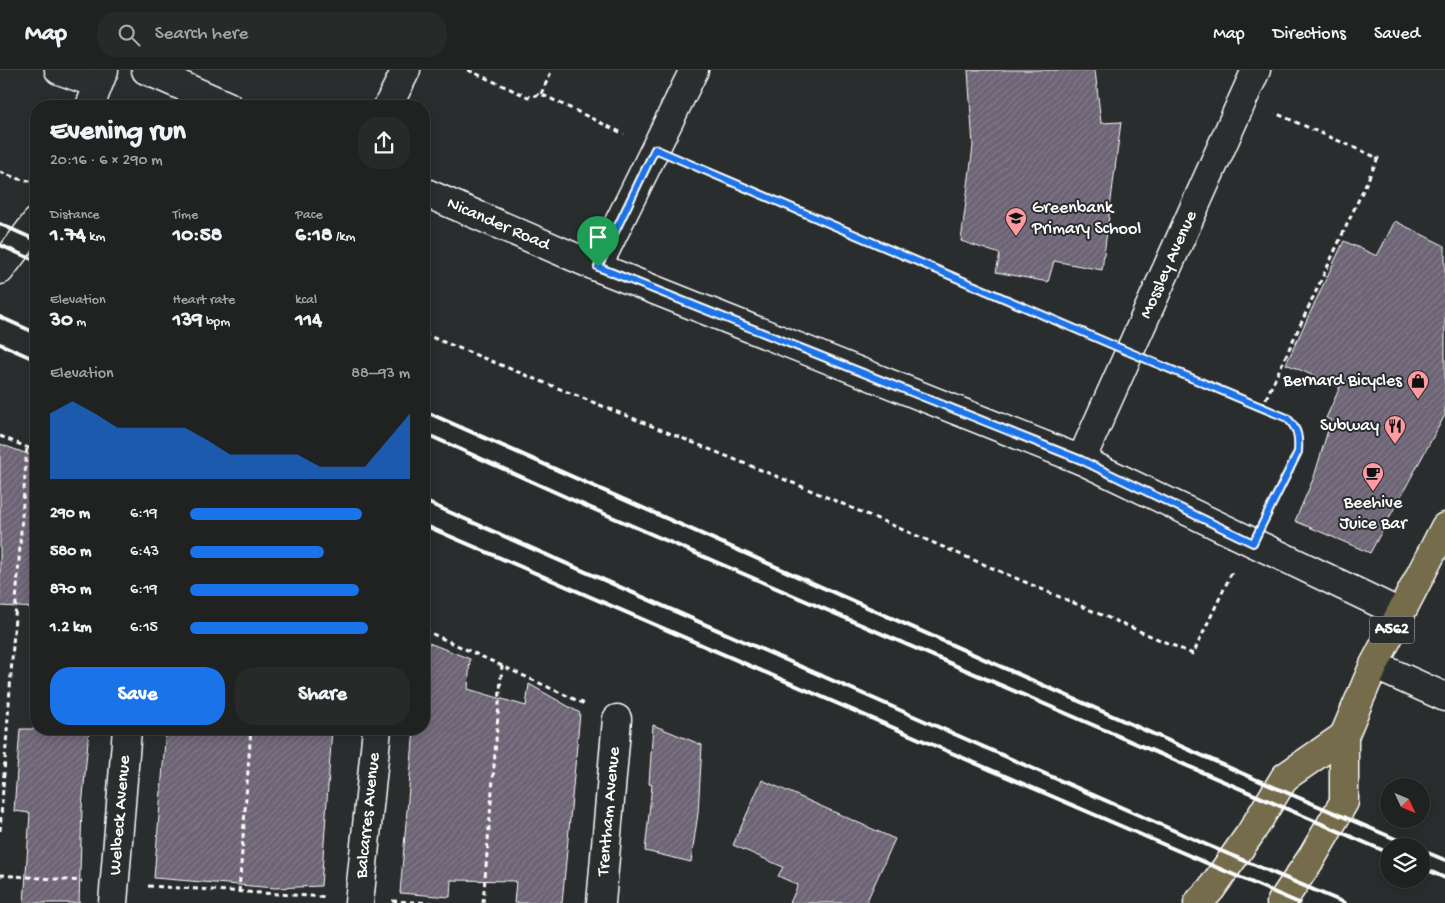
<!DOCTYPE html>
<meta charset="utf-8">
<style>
:root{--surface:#202222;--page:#282a2a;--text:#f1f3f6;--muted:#a2a4a5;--line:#3d3f40;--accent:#1a73e8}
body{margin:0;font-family:"Gochi Hand",sans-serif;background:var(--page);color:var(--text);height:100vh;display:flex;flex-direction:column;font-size:19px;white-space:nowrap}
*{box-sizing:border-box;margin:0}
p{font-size:16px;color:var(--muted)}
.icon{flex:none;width:28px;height:28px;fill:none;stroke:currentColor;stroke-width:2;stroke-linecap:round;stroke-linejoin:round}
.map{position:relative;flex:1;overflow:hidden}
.drawer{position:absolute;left:30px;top:30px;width:400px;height:635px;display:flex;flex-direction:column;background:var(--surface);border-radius:20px;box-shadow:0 2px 12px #0003,0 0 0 1px var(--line)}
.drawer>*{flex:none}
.needle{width:32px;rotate:134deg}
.tools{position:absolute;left:1380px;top:708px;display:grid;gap:10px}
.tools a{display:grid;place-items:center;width:50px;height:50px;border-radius:50%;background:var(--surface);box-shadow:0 2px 12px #0003,0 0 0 1px var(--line);font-size:25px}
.pin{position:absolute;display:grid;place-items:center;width:42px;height:42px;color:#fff;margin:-51px -21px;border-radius:50% 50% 50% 0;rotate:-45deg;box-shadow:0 0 5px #0007}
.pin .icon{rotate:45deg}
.round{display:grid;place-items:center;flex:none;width:52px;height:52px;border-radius:20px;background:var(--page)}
.headline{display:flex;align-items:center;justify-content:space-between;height:85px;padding:0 20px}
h1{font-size:28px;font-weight:800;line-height:38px}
.figures{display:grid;grid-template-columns:repeat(3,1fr);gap:8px;height:85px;padding:5px 20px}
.figures div{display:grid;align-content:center}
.figures b{font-size:21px;font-weight:800}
.figures small{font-size:14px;font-weight:400}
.figures p{font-size:14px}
.chart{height:140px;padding:10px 20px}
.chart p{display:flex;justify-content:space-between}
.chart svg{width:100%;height:90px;margin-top:5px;fill:var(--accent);opacity:.7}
.cta{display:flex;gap:10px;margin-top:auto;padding:10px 20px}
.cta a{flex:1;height:58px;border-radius:20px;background:var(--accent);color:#fff;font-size:20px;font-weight:800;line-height:58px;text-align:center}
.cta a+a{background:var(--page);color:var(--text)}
ul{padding:0 20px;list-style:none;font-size:16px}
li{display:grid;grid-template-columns:80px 60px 1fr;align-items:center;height:38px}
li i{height:12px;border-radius:6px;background:var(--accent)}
header{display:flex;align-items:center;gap:30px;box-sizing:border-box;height:70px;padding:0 25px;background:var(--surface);border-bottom:1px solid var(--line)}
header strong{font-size:24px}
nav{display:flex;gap:28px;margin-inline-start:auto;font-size:18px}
.search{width:350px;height:45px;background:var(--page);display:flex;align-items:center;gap:12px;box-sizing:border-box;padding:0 18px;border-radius:20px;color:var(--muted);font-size:19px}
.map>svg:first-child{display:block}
.building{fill:url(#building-hatch);stroke:#fff}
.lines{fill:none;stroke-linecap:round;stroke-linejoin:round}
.street-casing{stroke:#fff;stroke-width:31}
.highway-casing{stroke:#fff;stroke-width:31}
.path{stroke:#fff;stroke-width:3;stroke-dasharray:5 4;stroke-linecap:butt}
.street{stroke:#2a2d2e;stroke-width:28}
.highway{stroke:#746c4b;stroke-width:28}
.rail{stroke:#fff;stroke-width:4}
.route-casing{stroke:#fff;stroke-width:10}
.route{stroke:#1a73e8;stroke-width:6}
.labels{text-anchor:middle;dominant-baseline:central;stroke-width:4;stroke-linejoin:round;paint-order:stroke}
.shield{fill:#2a2d2e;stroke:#bfc0c0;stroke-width:1}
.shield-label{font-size:16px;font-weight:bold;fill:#fff}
.poi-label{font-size:18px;fill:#fff;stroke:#2a2d2e;text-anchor:end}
.street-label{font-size:18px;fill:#fff;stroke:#2a2d2e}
</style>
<header>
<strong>Map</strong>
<div class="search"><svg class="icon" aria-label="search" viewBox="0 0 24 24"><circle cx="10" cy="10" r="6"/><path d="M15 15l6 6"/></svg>Search here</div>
<nav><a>Map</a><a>Directions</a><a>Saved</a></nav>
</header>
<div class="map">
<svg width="1445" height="833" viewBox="0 0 1445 833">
<defs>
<pattern id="building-hatch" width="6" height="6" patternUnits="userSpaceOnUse" patternTransform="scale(1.25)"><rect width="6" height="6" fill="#6c6374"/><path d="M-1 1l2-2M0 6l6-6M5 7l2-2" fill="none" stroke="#827a89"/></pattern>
</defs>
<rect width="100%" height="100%" fill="#2a2d2e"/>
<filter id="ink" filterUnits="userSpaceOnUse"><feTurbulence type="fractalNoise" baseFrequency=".02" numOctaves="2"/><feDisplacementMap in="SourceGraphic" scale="10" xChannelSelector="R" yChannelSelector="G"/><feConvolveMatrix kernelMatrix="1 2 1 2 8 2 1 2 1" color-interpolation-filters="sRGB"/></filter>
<g filter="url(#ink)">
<g class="building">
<path d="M968,0h127l6,53 20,-1 -19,148 -48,-9 -6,21 -52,-10 4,-18 -39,-13 12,-95z"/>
<path d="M1395,151l50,25v169l-75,138 -75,-32 19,-44 17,-57 -5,-2 14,-31 -54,-23 58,-123 33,15z"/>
<path d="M0,374l36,13v151l-36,-2z"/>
<path d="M424,571l46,18 -2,30 58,17 3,-22 51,29 -18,190h-48l2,-22 -65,-1 -1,17 -50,-4 14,-164h10z"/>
<path d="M653,655l49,20 -4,68 -7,49 -46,-11 7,-66 -3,-1z"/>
<path d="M20,659h69l-7,79 -3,95h-55l6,-90 -16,-2z"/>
<path d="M166,659h166l-11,157 -46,2 -121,-10z"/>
<path d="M762,710l133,59 -29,64h-76l8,-18 -20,-9 5,-9 -50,-22z"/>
</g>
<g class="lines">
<g class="street-casing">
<g id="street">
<path d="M59,0l22,8 10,-8"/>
<path d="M146,0l82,36"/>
<path d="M90,36l14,-36"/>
<path d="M388,36l18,-36"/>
<path id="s1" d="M424,122l173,75 484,193 319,153"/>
<path d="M597,197l97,-197"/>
<path d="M0,200l36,-48"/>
<path id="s2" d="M1081,390l175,-390"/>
<path d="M1374,595l71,32"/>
<path id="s3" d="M113,833l14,-174"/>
<path id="s4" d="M359,833l18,-174"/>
<path id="s5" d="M601,833l16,-184"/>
</g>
</g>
<g class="highway-casing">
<g id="highway">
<path d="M1198,833l13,-14 39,-55 35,-57 59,-41"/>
<path d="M1281,833l31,-46 32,-55v-66l30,-71 71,-138"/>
</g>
</g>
<g class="path">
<path d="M468,0l60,27 13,-3 83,40"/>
<path d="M541,24l11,-24"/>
<path d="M686,92l413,177"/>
<path d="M0,102l19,7 17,3"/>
<path d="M424,264l379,153 390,167 40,-84"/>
<path d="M1160,295l127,53c6,6 11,11 12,19 2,19 -22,58 -31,76"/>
<path d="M1262,337l116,-249 -103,-45"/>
<path d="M0,366l36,15"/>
<path d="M424,560l163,75"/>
<path d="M0,761l27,-385"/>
<path d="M0,805l82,6"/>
<path d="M148,816l178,11"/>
<path d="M239,822l12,-163"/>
<path d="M392,831l41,2"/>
<path d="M483,833l19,-237"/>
</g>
<use href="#street" class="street"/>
<use href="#highway" class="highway"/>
<g class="rail">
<path d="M0,154l36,16"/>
<path d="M0,175l36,16"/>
<path d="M0,247l36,16"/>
<path d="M0,274l36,16"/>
<path d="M424,341l831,368 157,67"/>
<path d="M424,363l153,69 812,351"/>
<path d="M424,431l783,344 138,58"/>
<path d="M424,455l875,378"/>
<path d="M1421,780l24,10"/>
<path d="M1421,797l24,11"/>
</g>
</g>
</g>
<g class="lines" filter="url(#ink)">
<g class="route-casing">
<path id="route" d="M655,79l474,203 158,66c11,11 12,18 11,34l-45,91 -172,-83 -483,-193z"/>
</g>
<use href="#route" class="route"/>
</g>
<defs>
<g id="school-pin" transform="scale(1.125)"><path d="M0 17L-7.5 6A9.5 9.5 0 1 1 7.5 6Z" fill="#ff9aa2" stroke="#2a2d2e"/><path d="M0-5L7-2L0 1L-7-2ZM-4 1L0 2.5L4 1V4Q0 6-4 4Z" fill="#111"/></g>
<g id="shop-pin" transform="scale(1.125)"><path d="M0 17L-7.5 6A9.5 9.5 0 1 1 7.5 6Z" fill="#ff9aa2" stroke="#2a2d2e"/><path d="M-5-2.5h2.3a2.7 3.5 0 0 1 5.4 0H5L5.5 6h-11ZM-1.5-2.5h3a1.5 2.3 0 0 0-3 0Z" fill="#111"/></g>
<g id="restaurant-pin" transform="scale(1.125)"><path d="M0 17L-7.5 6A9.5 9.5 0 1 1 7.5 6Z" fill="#ff9aa2" stroke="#2a2d2e"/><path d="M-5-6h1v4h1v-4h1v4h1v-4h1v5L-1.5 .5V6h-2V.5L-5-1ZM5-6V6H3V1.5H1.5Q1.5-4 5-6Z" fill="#111"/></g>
<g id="cafe-pin" transform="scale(1.125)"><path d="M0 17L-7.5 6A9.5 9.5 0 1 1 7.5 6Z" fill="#ff9aa2" stroke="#2a2d2e"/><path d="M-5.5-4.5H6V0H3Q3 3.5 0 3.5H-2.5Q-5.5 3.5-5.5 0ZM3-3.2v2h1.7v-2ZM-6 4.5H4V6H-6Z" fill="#111"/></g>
</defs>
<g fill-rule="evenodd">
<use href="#school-pin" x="1016" y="148"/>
<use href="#shop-pin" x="1418" y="311"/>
<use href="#restaurant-pin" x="1395" y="356"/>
<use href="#cafe-pin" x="1373" y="403"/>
</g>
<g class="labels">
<rect class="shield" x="1369.5" y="546.5" width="45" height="27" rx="4"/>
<g class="shield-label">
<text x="1392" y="560">A562</text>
</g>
<g class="poi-label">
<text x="1032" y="138" text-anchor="start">Greenbank<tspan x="1032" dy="21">Primary School</tspan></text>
<text x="1402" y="311">Bernard Bicycles</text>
<text x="1379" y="356">Subway</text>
<text x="1373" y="433" text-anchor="middle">Beehive<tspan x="1373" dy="21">Juice Bar</tspan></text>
</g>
<g class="street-label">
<text stroke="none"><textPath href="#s1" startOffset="81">Nicander Road</textPath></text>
<text stroke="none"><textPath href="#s2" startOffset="214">Mossley Avenue</textPath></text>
<text stroke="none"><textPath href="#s5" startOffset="92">Trentham Avenue</textPath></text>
<text stroke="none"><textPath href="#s3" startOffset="88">Welbeck Avenue</textPath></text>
<text stroke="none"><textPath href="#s4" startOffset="88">Balcarres Avenue</textPath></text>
</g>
</g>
</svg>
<div class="tools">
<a><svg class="needle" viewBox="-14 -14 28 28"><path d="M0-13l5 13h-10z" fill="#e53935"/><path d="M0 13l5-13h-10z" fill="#a2a4a5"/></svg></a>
<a><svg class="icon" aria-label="layers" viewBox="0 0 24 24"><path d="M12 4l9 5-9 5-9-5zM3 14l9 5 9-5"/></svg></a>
</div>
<div class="pin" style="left:598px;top:197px;background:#1e9e55"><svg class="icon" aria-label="arrive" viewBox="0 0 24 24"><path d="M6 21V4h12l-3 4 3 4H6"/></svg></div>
<section class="drawer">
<div class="headline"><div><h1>Evening run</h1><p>20:16 · 6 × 290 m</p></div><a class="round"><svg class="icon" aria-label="share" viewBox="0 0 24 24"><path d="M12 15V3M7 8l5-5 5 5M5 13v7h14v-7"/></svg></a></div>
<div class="figures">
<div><p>Distance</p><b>1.74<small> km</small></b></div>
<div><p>Time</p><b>10:58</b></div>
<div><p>Pace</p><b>6:18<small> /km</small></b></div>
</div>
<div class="figures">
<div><p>Elevation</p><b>30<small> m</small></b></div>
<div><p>Heart rate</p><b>139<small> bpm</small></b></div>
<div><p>kcal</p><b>114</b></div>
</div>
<div class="chart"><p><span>Elevation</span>88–93 m</p>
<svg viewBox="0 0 160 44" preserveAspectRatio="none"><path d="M0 44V12L10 6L20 12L30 19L40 19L50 19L60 19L70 25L80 32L90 32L100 32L110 32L120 38L130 38L140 38L150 25L160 12V44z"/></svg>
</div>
<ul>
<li><b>290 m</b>6:19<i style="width:78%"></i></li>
<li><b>580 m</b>6:43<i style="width:61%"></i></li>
<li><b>870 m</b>6:19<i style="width:77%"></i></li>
<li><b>1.2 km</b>6:15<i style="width:81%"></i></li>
</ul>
<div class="cta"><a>Save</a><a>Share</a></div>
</section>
</div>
